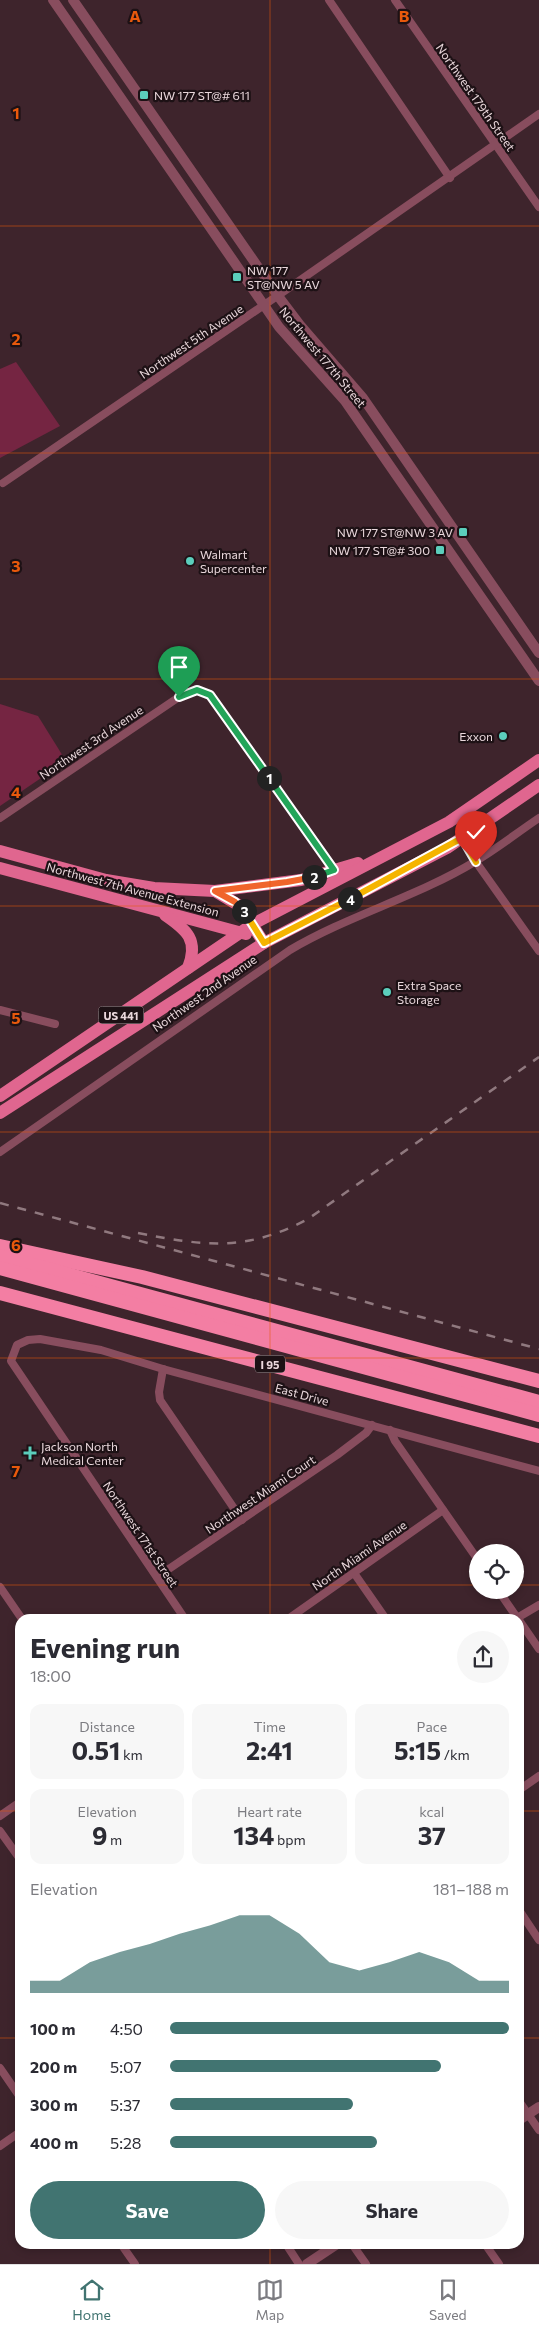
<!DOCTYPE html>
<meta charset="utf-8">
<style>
:root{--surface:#fff;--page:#f7f7f7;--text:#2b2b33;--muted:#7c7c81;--line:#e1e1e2;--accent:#417471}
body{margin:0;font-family:Commissioner,sans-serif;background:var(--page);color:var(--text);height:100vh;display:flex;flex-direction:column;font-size:19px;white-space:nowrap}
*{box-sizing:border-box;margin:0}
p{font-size:16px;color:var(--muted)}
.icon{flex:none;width:28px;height:28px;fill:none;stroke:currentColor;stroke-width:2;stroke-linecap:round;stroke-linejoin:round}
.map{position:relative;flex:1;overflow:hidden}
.drawer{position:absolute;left:15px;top:1614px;width:509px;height:635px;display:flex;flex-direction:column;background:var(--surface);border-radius:15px;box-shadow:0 2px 8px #0003}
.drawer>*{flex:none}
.tools{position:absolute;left:469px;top:1544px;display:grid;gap:10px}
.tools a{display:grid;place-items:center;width:55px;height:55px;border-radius:50%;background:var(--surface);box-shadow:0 2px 8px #0003;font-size:25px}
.pin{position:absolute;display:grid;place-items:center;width:42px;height:42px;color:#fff;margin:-51px -21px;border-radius:50% 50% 50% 0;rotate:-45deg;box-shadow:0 0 5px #0007}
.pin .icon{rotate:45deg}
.km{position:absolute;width:25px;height:25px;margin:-12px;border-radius:50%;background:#222;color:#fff;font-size:14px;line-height:25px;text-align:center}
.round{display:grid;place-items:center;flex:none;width:52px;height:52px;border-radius:26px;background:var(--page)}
.headline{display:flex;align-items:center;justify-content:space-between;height:85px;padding:0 15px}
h1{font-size:28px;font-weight:700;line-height:38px}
.figures{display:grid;grid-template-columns:repeat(3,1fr);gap:8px;height:85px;padding:5px 15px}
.figures div{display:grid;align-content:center;border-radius:12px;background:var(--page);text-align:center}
.figures b{font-size:25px;font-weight:700}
.figures small{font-size:14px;font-weight:400}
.figures p{font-size:14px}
.chart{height:140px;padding:10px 15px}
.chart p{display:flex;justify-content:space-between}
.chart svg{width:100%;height:90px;margin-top:5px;fill:var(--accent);opacity:.7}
.action{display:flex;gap:10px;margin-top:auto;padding:10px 15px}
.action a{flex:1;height:58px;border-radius:30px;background:var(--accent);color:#fff;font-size:20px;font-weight:700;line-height:58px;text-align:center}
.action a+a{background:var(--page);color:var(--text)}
ul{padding:0 15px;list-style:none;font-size:16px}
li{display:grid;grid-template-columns:80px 60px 1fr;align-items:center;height:38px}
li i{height:12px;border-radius:6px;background:var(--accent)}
.tabs{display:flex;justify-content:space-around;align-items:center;height:70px;border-top:1px solid var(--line);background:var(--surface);font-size:14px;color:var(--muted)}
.tabs a{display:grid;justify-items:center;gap:2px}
.tabs .selected{color:var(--accent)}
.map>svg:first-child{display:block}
.green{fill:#752542}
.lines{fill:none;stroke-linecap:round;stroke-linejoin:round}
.minor{stroke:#884d5e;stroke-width:8}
.tertiary{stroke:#884d5e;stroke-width:10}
.primary{stroke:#e0668f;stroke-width:12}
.motorway{stroke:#f37ea3;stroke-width:14}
.rail{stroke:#90797f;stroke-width:2.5;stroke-dasharray:9 9;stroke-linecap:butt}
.split-1-casing{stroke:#fff;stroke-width:10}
.split-2-casing{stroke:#fff;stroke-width:10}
.split-3-casing{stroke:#fff;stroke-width:10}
.split-4-casing{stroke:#fff;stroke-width:10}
.split-5-casing{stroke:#fff;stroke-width:10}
.split-1{stroke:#22a559;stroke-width:6}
.split-2{stroke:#22a559;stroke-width:6}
.split-3{stroke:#f0652b;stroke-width:6}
.split-4{stroke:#f5b400;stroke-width:6}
.split-5{stroke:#f5b400;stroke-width:6}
.grid{fill:none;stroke:#e8590c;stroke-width:1;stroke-opacity:0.55}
.poi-dot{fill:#5bcebc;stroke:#1d1115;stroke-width:2}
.labels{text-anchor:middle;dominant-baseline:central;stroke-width:4.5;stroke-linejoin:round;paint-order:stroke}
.shield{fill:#1d1115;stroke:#ac9ca0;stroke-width:1}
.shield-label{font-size:11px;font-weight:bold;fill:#ead8dc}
.poi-label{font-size:12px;fill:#ead8dc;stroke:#1d1115;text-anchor:start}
.street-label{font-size:12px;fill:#ead8dc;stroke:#1d1115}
.grid-label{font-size:16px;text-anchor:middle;font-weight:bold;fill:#e8590c;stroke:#1d1115;stroke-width:4.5;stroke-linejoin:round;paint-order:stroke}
</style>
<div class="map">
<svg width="539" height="2264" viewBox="0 0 539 2264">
<rect width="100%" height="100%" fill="#3e242c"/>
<g class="green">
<path d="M16,362l44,64 -60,32v-89z"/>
<path d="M0,704l38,12 28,45 -66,45z"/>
</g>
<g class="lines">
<g class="minor">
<path d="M329,0l121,178"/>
<path d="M395,0l144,207"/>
<path d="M3,483l283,-193 253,-176"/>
<path d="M0,818l179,-121 18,-7 13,5 125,175"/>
<path d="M462,839l14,23 63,89"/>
<path d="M0,1010l55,14"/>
<path d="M0,1152l290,-202c59,-35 127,-53 186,-89 22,-13 42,-29 63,-43"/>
<path d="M163,1369l-4,23 1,8 82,120"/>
<path d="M390,1430l5,11 83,119"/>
<path d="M354,1573l32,46"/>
<path d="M157,1577l180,-122 29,-22 6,-8"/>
<path d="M0,1587l22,32"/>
<path d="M498,1590l20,29"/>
<path d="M517,1618l22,-13"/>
<path d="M185,1619l-174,-258 6,-16 11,-5 12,-1 61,11 62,19 376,102"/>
<path d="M288,1619l155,-109"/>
<path d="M519,1620l20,29"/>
<path d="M519,1790l20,-14"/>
<path d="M0,1816l20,-14"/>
<path d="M0,1831l20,28"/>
<path d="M519,1910l20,30"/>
<path d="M0,2068l20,29"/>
<path d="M519,2101l20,29"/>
<path d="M0,2146l20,-14"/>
<path d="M121,2244l14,20"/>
<path d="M286,2244l13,20"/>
<path d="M352,2244l14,20"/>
<path d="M485,2244l14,20"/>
</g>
<g class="tertiary">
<path d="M53,0l226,327 66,74 194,280"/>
<path d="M73,0l205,296 22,29 63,73 176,255"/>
<path d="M519,2120l20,-13"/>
<path d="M307,2264l30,-20"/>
</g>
<g class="primary">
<path d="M0,851l106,29 48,8 61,3 25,15 24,37"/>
<path d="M0,868l246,66"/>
<path d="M215,891l86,-11 57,-17"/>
<path d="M165,915c22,15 34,25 23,53"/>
<path d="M0,1096l253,-172 196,-102 90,-62"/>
<path d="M0,1113l264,-170 183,-95 92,-63"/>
</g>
<g class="motorway">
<path d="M0,1246l142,31 397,104"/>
<path d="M0,1256l539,146"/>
<path d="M0,1268l539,147"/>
<path d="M0,1293l539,143"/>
</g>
<g class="rail">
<path d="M0,1203l539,146"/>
<path d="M138,1233c66,13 108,19 170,-14l231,-162"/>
</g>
</g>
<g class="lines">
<g class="split-1-casing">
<path id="split-1" d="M179,697l18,-7 13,5 59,83"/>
</g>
<g class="split-2-casing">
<path id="split-2" d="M269,778l65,92 -20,7"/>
</g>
<g class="split-3-casing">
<path id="split-3" d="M244,911l-9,-9 -20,-11 72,-9 27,-5"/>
</g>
<g class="split-4-casing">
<path id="split-4" d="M244,911l20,32 86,-44"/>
</g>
<g class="split-5-casing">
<path id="split-5" d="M350,899l112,-61 14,24"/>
</g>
<use href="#split-1" class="split-1"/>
<use href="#split-2" class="split-2"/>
<use href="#split-3" class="split-3"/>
<use href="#split-4" class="split-4"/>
<use href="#split-5" class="split-5"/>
</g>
<path class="grid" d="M270,0v1619M0,226h539M0,453h539M0,679h539M0,906h539M0,1132h539M0,1358h539M0,1585h478M515,1585h24M0,1811h20M519,1811h20M0,2038h20M519,2038h20M270,2244v20"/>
<g class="poi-dot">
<rect x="139" y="90" width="10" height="10" rx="2.5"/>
<rect x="232" y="272" width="10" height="10" rx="2.5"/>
<rect x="458" y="527" width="10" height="10" rx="2.5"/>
<rect x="435" y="545" width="10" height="10" rx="2.5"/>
<circle cx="190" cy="561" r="5"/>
<circle cx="503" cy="736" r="5"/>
<circle cx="387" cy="992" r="5"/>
<path d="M27.5 1445.5h5v5h5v5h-5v5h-5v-5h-5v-5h5z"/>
</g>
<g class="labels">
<g class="shield">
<rect x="98.5" y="1006.5" width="45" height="17" rx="4"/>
<rect x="255" y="1355.5" width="30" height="17" rx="4"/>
</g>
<g class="shield-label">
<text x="121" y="1015">US 441</text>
<text x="270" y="1364">I 95</text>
</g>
<g class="poi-label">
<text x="154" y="95">NW 177 ST@# 611</text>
<text x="247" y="270">NW 177<tspan x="247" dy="14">ST@NW 5 AV</tspan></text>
<text x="453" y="532" text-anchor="end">NW 177 ST@NW 3 AV</text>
<text x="430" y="550" text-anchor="end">NW 177 ST@# 300</text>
<text x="200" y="554">Walmart<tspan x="200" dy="14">Supercenter</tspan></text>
<text x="493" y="736" text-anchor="end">Exxon</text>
<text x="397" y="985">Extra Space<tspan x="397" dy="14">Storage</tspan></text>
<text x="41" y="1446">Jackson North<tspan x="41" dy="14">Medical Center</tspan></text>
</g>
<g class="street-label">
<text transform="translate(476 97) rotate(55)">Northwest 179th Street</text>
<text transform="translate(191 341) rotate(-34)">Northwest 5th Avenue</text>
<text transform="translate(323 357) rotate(50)">Northwest 177th Street</text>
<text transform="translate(91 742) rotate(-34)">Northwest 3rd Avenue</text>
<text transform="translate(133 889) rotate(15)">Northwest 7th Avenue Extension</text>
<text transform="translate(204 993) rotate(-35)">Northwest 2nd Avenue</text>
<text transform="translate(302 1394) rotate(15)">East Drive</text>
<text transform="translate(260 1494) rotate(-34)">Northwest Miami Court</text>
<text transform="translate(141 1534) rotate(56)">Northwest 171st Street</text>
<text transform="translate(359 1555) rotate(-35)">North Miami Avenue</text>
</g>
</g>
<g class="grid-label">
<text x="135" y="22">A</text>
<text x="404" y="22">B</text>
<text x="16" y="119">1</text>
<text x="16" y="345">2</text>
<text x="16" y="572">3</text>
<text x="16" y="798">4</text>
<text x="16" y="1024">5</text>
<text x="16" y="1251">6</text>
<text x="16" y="1477">7</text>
</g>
</svg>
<div class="tools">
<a><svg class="icon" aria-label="locate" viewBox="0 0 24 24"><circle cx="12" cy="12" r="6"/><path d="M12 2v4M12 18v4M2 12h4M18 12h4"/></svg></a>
</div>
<div class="pin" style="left:179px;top:697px;background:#1e9e55"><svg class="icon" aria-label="arrive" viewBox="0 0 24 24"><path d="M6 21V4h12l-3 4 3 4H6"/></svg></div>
<div class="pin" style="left:476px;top:862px;background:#d93025"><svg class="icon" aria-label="check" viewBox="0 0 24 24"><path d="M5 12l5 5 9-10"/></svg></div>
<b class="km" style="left:269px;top:778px">1</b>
<b class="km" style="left:314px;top:877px">2</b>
<b class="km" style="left:244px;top:911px">3</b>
<b class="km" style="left:350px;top:899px">4</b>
<section class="drawer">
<div class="headline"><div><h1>Evening run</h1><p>18:00</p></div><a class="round"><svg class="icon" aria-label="share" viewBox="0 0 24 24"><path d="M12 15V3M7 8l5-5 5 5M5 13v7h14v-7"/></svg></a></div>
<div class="figures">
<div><p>Distance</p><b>0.51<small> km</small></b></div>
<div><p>Time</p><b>2:41</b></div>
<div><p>Pace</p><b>5:15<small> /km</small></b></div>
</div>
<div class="figures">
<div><p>Elevation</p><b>9<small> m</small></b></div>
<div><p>Heart rate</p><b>134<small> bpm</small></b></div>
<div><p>kcal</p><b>37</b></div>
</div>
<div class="chart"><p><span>Elevation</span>181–188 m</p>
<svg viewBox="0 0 160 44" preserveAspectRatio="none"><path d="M0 44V38L10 38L20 29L30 24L40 20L50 15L60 11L70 6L80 6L90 15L100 29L110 33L120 29L130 24L140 29L150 38L160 38V44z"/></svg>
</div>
<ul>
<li><b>100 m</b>4:50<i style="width:100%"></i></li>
<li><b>200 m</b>5:07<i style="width:80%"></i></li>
<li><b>300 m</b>5:37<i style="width:54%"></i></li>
<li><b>400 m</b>5:28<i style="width:61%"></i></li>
</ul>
<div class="action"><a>Save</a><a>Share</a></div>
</section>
</div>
<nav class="tabs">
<a class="selected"><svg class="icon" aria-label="home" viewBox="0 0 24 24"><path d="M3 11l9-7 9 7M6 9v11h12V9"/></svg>Home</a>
<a><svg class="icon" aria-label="map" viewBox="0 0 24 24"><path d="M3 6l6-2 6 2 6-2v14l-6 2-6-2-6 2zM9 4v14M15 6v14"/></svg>Map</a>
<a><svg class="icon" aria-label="saved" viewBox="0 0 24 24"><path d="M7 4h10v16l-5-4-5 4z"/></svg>Saved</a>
</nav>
